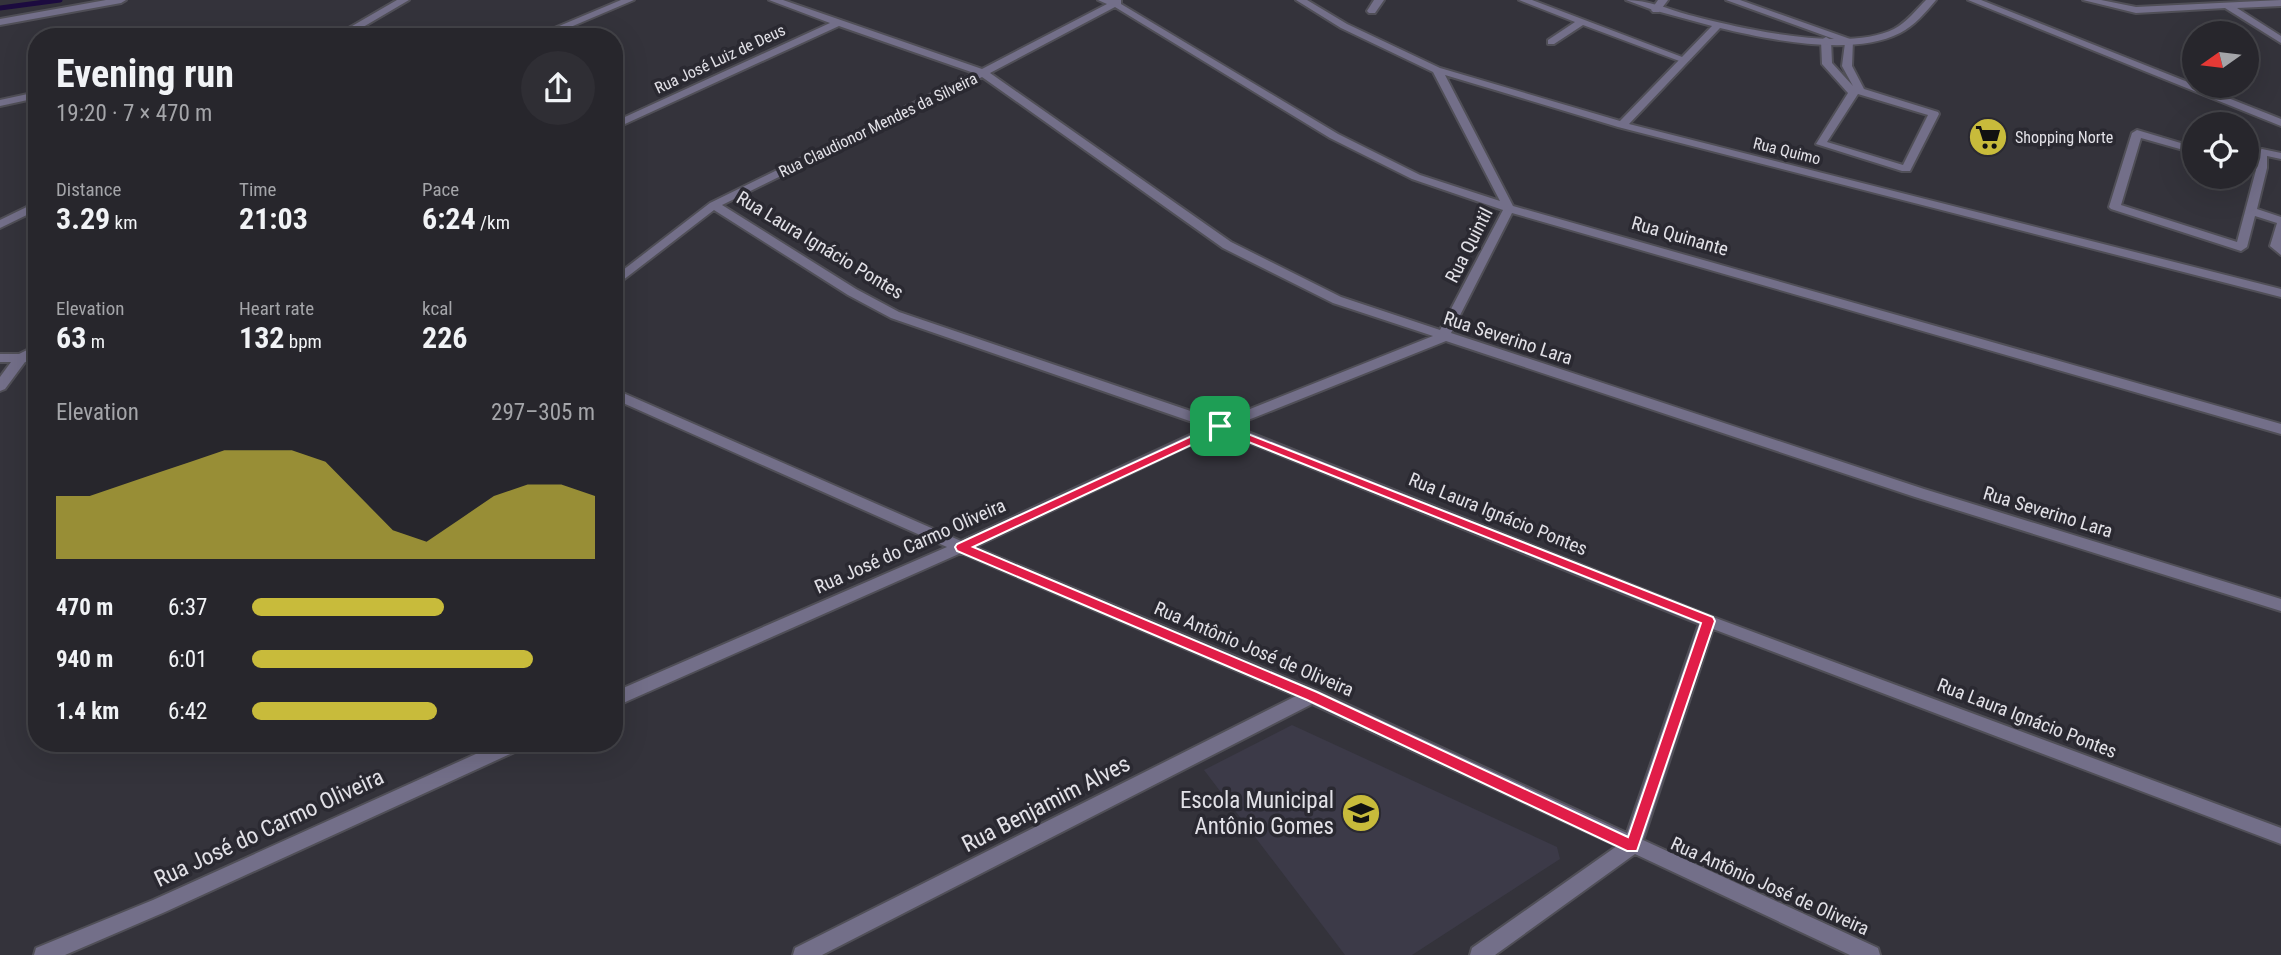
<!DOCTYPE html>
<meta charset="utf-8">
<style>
:root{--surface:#27262c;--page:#2f2e34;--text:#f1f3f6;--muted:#a4a5a9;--line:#434348;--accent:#c8bb3b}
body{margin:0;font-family:"Roboto Condensed",sans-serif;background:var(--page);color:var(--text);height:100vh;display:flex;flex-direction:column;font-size:26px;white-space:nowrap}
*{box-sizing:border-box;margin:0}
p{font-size:23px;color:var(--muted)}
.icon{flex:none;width:38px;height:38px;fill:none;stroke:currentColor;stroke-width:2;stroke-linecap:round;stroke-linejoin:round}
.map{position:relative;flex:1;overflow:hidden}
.panel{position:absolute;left:28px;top:28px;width:595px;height:724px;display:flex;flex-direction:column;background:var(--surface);border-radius:28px;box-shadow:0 7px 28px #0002,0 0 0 2px var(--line)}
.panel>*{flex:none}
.needle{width:46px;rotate:256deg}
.tools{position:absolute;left:2182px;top:21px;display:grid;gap:14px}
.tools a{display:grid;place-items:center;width:77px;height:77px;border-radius:50%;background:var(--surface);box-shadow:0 7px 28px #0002,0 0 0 2px var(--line);font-size:35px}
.pin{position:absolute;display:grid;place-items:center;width:60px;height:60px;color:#fff;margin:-30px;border-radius:14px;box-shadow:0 4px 10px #0006}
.round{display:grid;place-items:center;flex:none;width:74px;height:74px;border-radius:37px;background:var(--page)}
.summary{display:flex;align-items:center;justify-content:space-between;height:119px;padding:0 28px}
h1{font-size:38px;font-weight:700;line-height:52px}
.figures{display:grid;grid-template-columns:repeat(3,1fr);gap:10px;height:119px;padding:7px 28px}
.figures div{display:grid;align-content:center}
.figures b{font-size:30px;font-weight:700}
.figures small{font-size:19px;font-weight:400}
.figures p{font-size:19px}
.chart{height:196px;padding:14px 28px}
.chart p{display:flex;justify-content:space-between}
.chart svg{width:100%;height:126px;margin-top:7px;fill:var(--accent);opacity:.7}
ul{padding:0 28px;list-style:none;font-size:23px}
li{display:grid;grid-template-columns:112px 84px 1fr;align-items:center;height:52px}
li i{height:18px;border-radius:9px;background:var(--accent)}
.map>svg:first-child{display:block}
.built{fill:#3c3a48}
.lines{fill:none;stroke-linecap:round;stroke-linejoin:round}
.stream{stroke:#1c0b3f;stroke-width:5}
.service-casing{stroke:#504f57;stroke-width:4}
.minor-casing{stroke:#504f57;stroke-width:4}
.service{fill:#736f89;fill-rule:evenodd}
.minor{fill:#736f89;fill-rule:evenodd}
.route{fill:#e11d48;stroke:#fff;stroke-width:2;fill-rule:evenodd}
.labels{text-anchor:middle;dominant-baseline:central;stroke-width:7;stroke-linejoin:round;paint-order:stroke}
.far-street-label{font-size:16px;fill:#e2e1e7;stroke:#2a2931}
.far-poi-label{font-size:16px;fill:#e2e1e7;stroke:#2a2931;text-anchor:start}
.street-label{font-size:19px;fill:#e2e1e7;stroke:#2a2931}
.near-poi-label{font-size:23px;fill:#e2e1e7;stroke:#2a2931;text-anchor:end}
.near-street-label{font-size:23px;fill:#e2e1e7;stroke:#2a2931}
</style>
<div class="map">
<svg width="2281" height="955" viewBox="0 0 2281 955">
<rect width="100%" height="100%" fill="#34333b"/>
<path class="built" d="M1292,725l265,122 3,12 -148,96h-67l-141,-185z"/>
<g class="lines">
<path class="stream" d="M0,8l60,-8"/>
<g class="service-casing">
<g id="service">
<path d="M1374,0h10l-9,13h-6l-2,-2z"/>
<path d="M1519,0h13l158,60 -8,2 -99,-37 -29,19h-6v-4l27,-18z"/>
<path d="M1658,0h10l-9,12h-6l-2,-2z"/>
<path d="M1726,0h14l113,40 -1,26 12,23 74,23 1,2 -29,57h-8l-86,-27 32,-51 -26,-29 -1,-24 5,-3 5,3 1,23 21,23 -11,-20 3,-23zM1858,94l70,21 -25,50 -76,-23z"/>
<path d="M2137,130l57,17v6l-53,-15 -20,67 116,37 19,-72 -9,-3v-6l10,2v-11l5,-3 19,4v6l-14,-3v12l-10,41 24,8v38l-11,-9 7,-23 -22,-7 -8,31 -6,4 -130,-42 -2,-2 23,-74z"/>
</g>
</g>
<g class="minor-casing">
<g id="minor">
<path d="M106,0h20l-5,3 -121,22v-6z"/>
<path d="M397,0h12l-63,37h-32l33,-8z"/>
<path d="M621,0h13l-87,37h-14z"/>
<path d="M769,0h14l199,69 125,-65 -9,-4h23v4l217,130 82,41 80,26 -67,-129 -92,-44 -45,-28h11l40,24 93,44 180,53 92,-95 -59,-16 -27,-10c22,0 42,9 63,15 49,13 158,38 205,14 13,-7 22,-19 32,-29h10c-10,12 -22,26 -36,33 -47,24 -130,7 -180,-5l-91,96 652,165v8l-663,-170 -173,-52 68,131 768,218v10l-769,-221 -61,120 473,156 357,110v12l-366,-114 -469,-156 -213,85 480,191 568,211v16l-568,-215 -70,211 235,108 2,7h-30l-215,-101 -140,101h-25l2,-7 145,-102 -305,-142 -490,251h-29l2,-7 501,-252 -335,-143 -347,154v-15l333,-145 -333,-148v-10l347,152 246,-114 -316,-109 -43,-23 -134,-85 -100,77v-10l96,-74 264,-130 -135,-47 -225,103v-7l216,-99zM1115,7l215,131 82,41 91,31 -63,120 -99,-33 -110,-55 -241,-169zM982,77l241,171 110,55 100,33 -213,85 -321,-109 -43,-23 -134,-84zM1220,431l479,193 -72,209 -309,-142 -343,-144z"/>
<path d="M1968,0h13l300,119v7z"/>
<path d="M2083,0h18l35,7 145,-7v6l-44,2 44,28v7l-56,-35 -89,5z"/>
<path d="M37,92v6l-37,8v-6z"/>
<path d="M37,202v8l-37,18v-8z"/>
<path d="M37,345v10l-4,6 -8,1 -20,27 -5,2v-14l11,-15h-11v-8h19z"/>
<path d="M498,744h25l-2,5 -356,163 -100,43h-31l2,-7 117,-48z"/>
</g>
</g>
<use href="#service" class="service"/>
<use href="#minor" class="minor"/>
</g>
<path class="route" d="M1220,423l493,194 2,4 -78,230h-10l-320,-151 -350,-149 -2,-4 2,-3zM1221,431l480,192 -73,214 -311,-145 -344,-145z"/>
<defs>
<g id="supermarket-disc" transform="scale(2.0125)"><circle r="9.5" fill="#c8bb3b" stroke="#2a2931"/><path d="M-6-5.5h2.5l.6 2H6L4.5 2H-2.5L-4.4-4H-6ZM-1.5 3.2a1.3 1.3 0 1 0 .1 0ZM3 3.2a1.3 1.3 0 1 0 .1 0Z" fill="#111"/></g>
<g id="school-disc" transform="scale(2.0125)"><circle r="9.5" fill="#c8bb3b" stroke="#2a2931"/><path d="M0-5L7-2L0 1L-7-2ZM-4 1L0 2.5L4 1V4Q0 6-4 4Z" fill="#111"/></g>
</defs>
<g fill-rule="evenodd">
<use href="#supermarket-disc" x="1988" y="137"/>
<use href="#school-disc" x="1361" y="813"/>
</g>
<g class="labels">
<g class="far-street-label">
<text transform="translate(720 59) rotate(-25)">Rua José Luiz de Deus</text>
<text transform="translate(878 125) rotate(-26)">Rua Claudionor Mendes da Silveira</text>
<text transform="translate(1787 151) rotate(14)">Rua Quimo</text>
</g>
<g class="far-poi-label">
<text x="2015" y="137">Shopping Norte</text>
</g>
<g class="street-label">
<text transform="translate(1680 236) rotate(16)">Rua Quinante</text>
<text transform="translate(820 245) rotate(31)">Rua Laura Ignácio Pontes</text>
<text transform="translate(1469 245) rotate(-63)">Rua Quintil</text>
<text transform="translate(1508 338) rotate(18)">Rua Severino Lara</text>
<text transform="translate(2048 512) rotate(17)">Rua Severino Lara</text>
<text transform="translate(1498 514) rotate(22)">Rua Laura Ignácio Pontes</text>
<text transform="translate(910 546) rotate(-24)">Rua José do Carmo Oliveira</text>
<text transform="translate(1254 649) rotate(23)">Rua Antônio José de Oliveira</text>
<text transform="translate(2027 718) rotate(21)">Rua Laura Ignácio Pontes</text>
<text transform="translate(1770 886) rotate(24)">Rua Antônio José de Oliveira</text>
</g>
<g class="near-poi-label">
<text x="1334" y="800">Escola Municipal<tspan x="1334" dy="26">Antônio Gomes</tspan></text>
</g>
<g class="near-street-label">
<text transform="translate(1046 804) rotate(-27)">Rua Benjamim Alves</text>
<text transform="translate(269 828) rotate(-25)">Rua José do Carmo Oliveira</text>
</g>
</g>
</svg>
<div class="tools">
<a><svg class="needle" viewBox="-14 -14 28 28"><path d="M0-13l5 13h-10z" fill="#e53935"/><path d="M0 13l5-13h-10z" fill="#a4a5a9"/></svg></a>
<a><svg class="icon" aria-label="locate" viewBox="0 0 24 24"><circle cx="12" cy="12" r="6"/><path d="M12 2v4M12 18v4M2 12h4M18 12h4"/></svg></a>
</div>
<div class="pin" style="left:1220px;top:426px;background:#1e9e55"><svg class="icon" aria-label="arrive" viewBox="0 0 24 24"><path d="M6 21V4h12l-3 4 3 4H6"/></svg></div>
<section class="panel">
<div class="summary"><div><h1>Evening run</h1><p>19:20 · 7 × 470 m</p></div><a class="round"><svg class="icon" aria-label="share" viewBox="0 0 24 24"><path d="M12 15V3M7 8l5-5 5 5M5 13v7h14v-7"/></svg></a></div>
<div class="figures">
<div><p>Distance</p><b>3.29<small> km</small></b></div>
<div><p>Time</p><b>21:03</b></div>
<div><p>Pace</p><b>6:24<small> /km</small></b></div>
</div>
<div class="figures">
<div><p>Elevation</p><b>63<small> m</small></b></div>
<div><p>Heart rate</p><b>132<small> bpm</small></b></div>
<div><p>kcal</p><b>226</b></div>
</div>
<div class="chart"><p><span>Elevation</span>297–305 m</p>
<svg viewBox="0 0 160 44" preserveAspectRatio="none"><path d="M0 44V22L10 22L20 18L30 14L40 10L50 6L60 6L70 6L80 10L90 22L100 34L110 38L120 30L130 22L140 18L150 18L160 22V44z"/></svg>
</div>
<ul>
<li><b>470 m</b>6:37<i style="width:56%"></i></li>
<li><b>940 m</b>6:01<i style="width:82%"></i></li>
<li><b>1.4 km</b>6:42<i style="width:54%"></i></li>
</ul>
</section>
</div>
